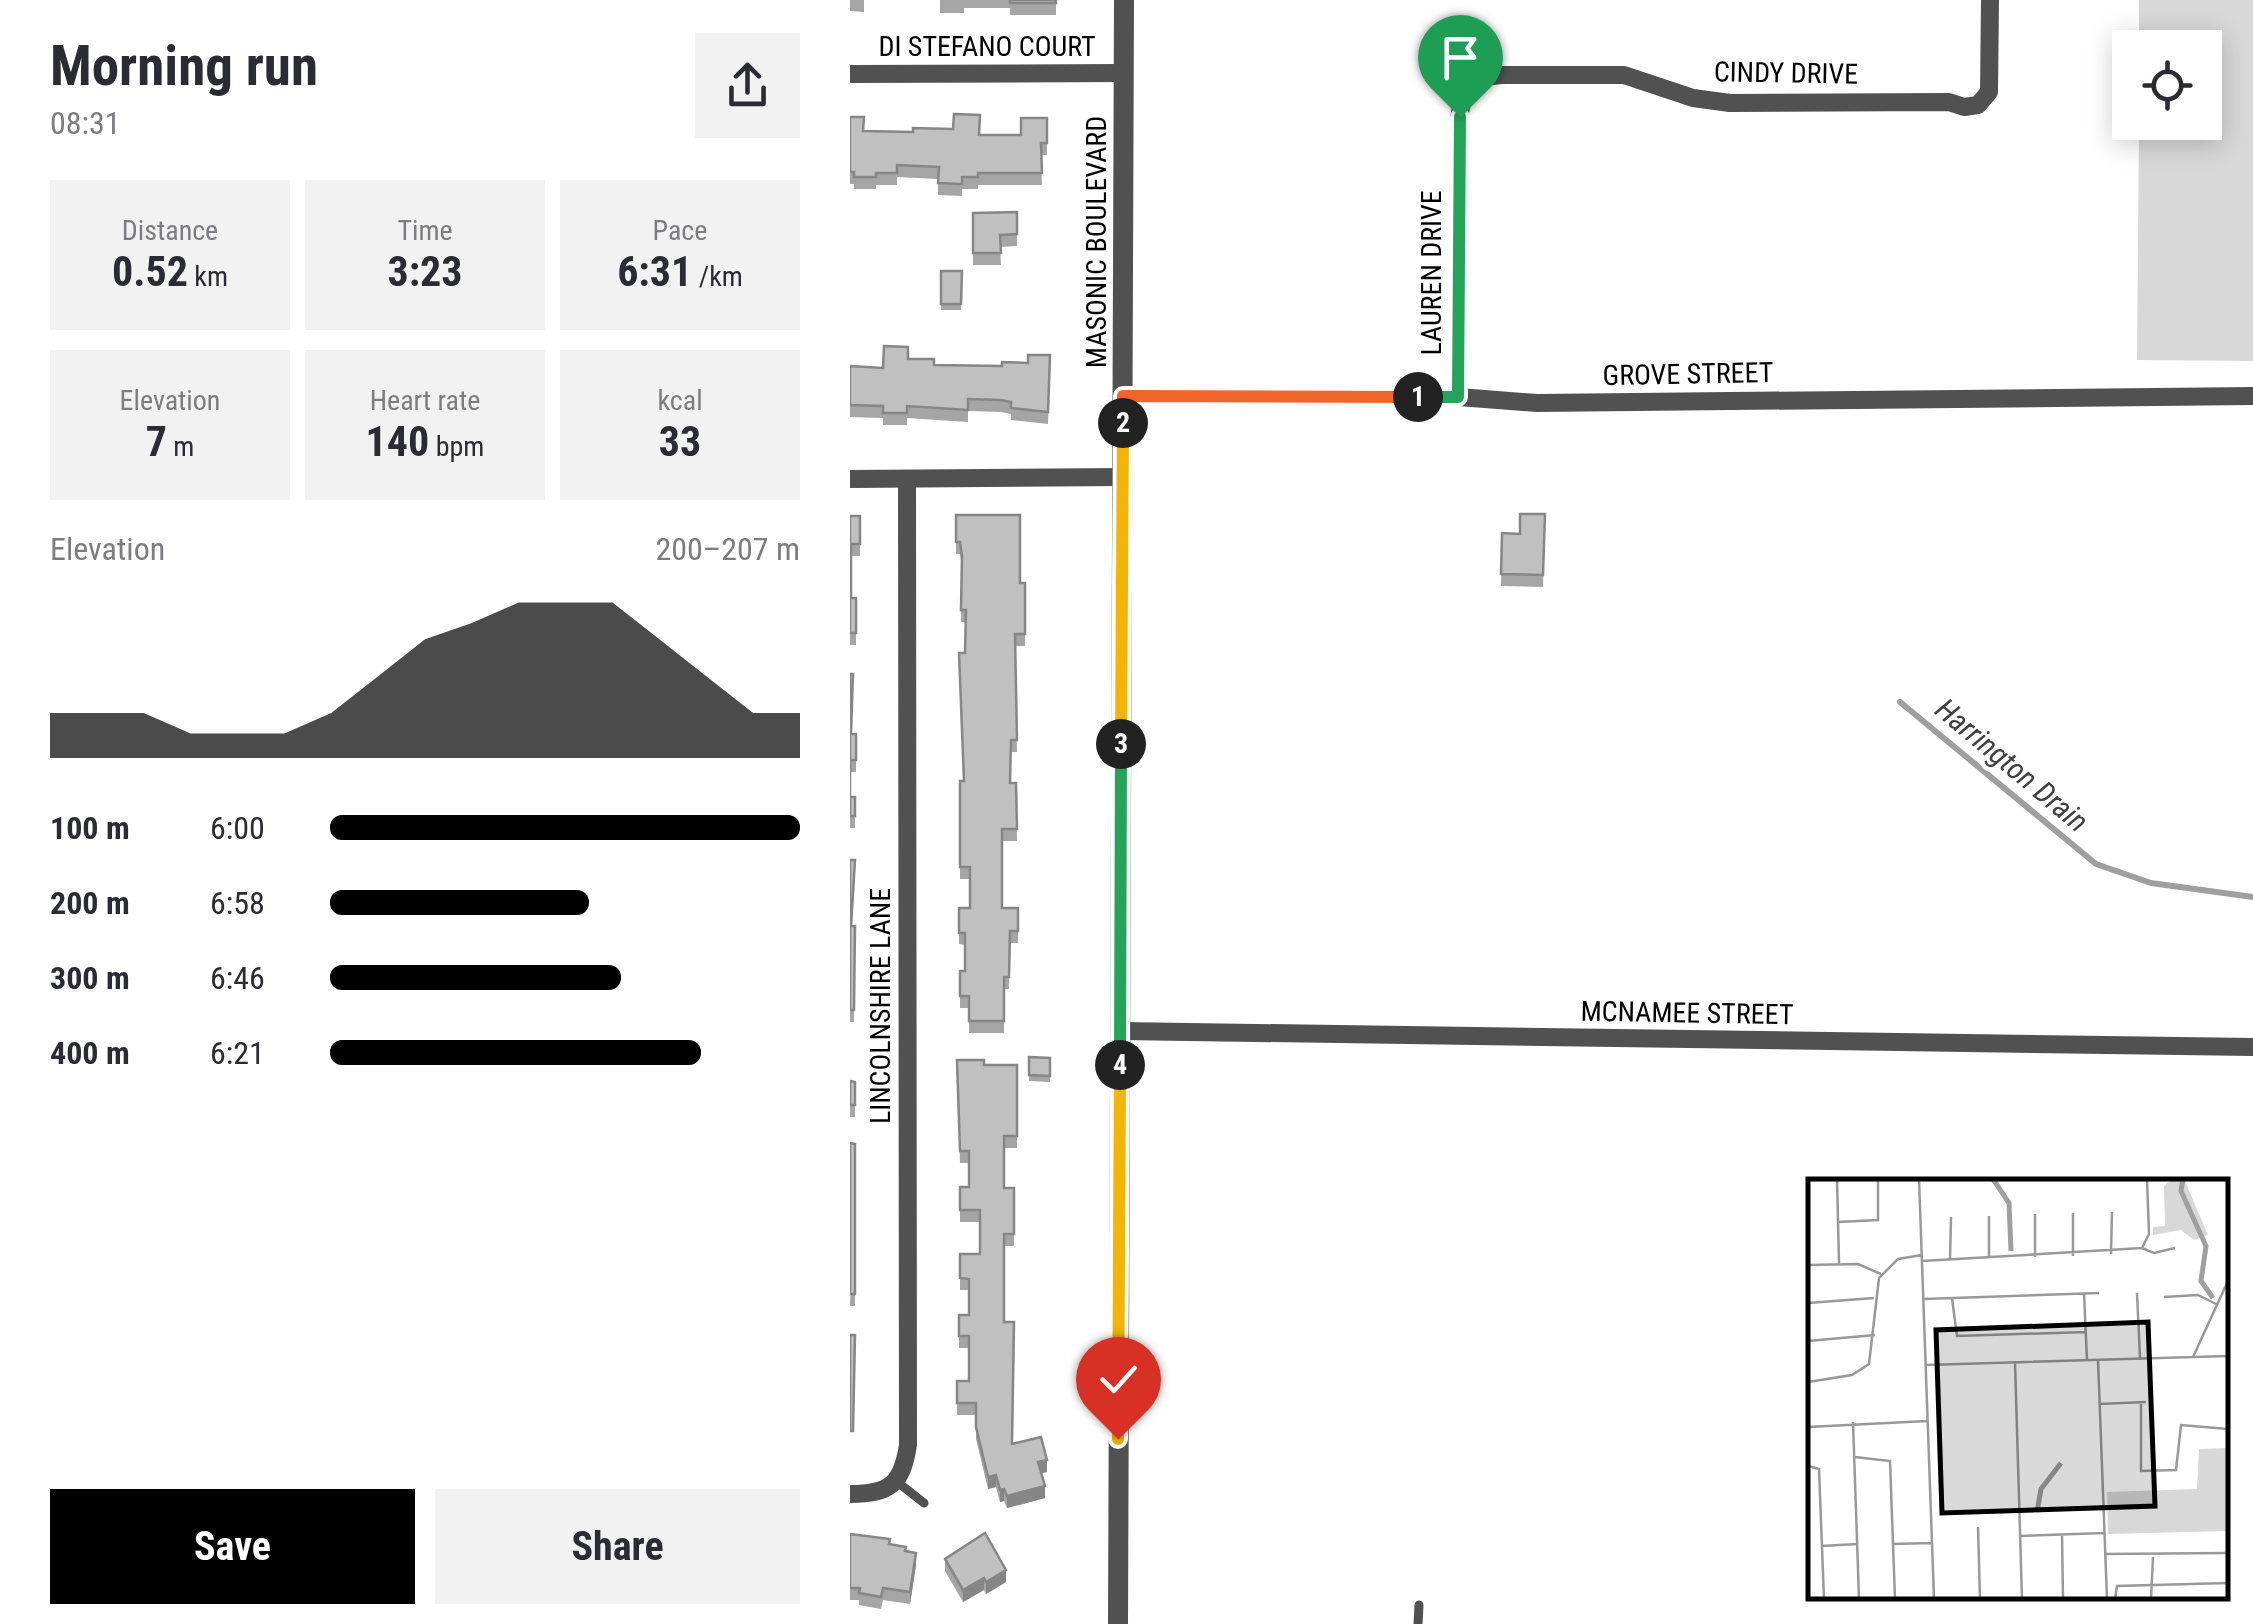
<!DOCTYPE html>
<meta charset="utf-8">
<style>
:root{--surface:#fff;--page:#f2f2f3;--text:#2b2b33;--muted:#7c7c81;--accent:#000}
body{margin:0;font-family:"Roboto Condensed",sans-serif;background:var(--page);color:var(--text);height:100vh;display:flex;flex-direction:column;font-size:38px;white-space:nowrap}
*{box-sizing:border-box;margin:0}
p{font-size:32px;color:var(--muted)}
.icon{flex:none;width:55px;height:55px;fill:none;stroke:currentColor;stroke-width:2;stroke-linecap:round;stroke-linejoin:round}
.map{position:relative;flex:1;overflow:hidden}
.side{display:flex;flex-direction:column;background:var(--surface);width:850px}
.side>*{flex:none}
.buttons{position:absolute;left:1262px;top:30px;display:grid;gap:20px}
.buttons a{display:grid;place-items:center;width:110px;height:110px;border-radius:0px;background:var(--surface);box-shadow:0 5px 25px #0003;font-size:50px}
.pin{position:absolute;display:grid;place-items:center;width:85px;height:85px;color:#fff;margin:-102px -42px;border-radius:50% 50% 50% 0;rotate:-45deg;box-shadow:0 0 10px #0007}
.pin .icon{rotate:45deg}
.km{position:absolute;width:50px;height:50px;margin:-25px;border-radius:50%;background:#222;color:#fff;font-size:28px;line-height:50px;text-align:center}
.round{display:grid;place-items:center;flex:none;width:105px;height:105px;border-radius:0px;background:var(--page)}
.summary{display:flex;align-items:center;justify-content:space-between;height:170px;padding:0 50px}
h1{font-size:55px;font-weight:700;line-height:75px}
.metrics{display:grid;grid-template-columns:repeat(3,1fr);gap:15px;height:170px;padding:10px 50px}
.metrics div{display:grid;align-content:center;border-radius:0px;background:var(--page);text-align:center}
.metrics b{font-size:42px;font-weight:700}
.metrics small{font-size:28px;font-weight:400}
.metrics p{font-size:28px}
.chart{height:280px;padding:20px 50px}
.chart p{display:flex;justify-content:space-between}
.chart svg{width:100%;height:180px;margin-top:10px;fill:var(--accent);opacity:.7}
.primary-button{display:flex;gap:20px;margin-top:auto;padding:20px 50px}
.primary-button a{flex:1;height:115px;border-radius:0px;background:var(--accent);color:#fff;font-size:40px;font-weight:700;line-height:115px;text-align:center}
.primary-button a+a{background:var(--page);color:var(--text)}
ul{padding:0 50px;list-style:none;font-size:32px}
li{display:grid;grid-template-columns:160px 120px 1fr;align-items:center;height:75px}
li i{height:25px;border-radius:12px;background:var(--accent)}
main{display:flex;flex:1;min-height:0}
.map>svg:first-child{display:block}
.green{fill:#d8d8d8}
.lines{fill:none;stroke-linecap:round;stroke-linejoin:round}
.stream{stroke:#9f9f9f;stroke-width:6}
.service{stroke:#515151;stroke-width:9}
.minor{stroke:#515151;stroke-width:18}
.tertiary{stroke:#515151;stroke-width:20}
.wall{fill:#a5a5a5}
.shaded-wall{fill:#868686}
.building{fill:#c0c0c0;stroke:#868686;stroke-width:2.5}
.split-1-casing{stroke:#fff;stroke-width:20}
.split-2-casing{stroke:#fff;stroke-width:20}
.split-3-casing{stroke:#fff;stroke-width:20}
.split-4-casing{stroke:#fff;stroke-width:20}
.split-5-casing{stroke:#fff;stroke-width:20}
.split-1{stroke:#22a559;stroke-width:12}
.split-2{stroke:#f0652b;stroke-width:12}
.split-3{stroke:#f5b400;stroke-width:12}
.split-4{stroke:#22a559;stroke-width:12}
.split-5{stroke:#f5b400;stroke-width:12}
.labels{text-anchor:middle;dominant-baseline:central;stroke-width:9;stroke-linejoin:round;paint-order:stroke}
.street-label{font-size:28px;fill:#000;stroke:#fff}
.water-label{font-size:30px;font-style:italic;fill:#404040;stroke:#fff}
.inset-river{fill:none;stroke:#9f9f9f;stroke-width:5}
.inset-road{fill:none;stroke:#999;stroke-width:2.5}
.view{fill:#000;fill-opacity:0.15;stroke:#000;stroke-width:5}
.inset-edge{fill:none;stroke:#000;stroke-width:5}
</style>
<main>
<section class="side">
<div class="summary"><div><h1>Morning run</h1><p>08:31</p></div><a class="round"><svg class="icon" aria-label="share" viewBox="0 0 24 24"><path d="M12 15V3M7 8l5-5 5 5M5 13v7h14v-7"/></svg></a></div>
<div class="metrics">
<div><p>Distance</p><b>0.52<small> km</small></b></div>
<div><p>Time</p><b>3:23</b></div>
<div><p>Pace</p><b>6:31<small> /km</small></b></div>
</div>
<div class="metrics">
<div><p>Elevation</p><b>7<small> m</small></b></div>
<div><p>Heart rate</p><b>140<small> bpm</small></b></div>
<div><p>kcal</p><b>33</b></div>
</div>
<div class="chart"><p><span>Elevation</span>200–207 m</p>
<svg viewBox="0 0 160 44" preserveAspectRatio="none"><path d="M0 44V33L10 33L20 33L30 38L40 38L50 38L60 33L70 24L80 15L90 11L100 6L110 6L120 6L130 15L140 24L150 33L160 33V44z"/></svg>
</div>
<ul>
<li><b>100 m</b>6:00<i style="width:100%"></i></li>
<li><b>200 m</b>6:58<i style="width:55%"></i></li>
<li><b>300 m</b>6:46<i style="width:62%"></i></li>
<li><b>400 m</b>6:21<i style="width:79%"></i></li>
</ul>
<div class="primary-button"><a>Save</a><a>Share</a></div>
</section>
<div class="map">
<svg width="1403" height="1624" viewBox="0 0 1403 1624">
<rect width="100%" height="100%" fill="#fff"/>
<path class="green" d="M1289,0h114v361l-116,-1 2,-237 66,-1v-74l-66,-1z"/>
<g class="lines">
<path class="stream" d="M1050,702l196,162 55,19 102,14"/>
<g class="service">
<path d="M46,1481l28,22"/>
<path d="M568,1624l1,-19"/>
</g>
<g class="minor">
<path d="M0,74l273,-1"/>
<path d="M626,78l25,-3h123l69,23 37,5 219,-1 15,5 14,-2 11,-13 1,-92"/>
<path d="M273,397h336l78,6 716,-7"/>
<path d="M609,397v-280l5,-24 12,-15 -15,-42"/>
<path d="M0,479l273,-2"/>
<path d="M270,1031l1133,16"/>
<path d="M0,1494c40,0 52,-10 58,-49l-1,-966"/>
</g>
<path class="tertiary" d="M268,1624l6,-1624"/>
</g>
<g class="wall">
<path d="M0,0h14v12l-14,-1z"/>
<path d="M90,0h116v15h-46v-7h-46v5h-24z"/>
<path d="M0,117l14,14 115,4h42l26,-17v37h-6l1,30h-64v4h-16v7l-24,-1v-16l-41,-2v8h-21v4h-22v-5h-4z"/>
<path d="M167,212v34l-17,1 1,18h-28v-52z"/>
<path d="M91,271h21l-1,39h-20z"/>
<path d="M200,355l-2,69 -37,-4v-6l-10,-2 -33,-1v11l-61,-4v7h-24v-7l-33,-1v-51l33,2 25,-9 26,6 68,1 26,-3z"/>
<path d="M695,514l-2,73 -42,-1 1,-53 18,1z"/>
<path d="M106,515l64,68h5v63h-10l2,106h-6l-1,31h6l1,58h-15v67h16v35h-8l-1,46h-5v44h-35v-25h-9v-37h5v-26l-6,-1v-36h11v-29h-10v-98h3l3,-159h-5l1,-55 -2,-13h-4z"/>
<path d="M0,516h10v40h-9v42h5v47h-6z"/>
<path d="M0,674l2,60h4v38h-6v25h5v31h-5z"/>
<path d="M0,860l5,12 -3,54h3l-1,96h-4z"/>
<path d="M179,1057l21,1v24l-21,-1z"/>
<path d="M107,1060l27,5h33v83h-13v40h10v58h-10v76l8,122 35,28 -6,1 4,25 -38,10 -3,-7 -4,1 -4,-15 -8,2 -12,-50v-24h-19v-34h12v-33h-10v-33h10v-25h-9v-36h20v-32h-20v-35h9v-24h-9z"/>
<path d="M0,1081l5,1v35h-5z"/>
<path d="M5,1144v162h-5z"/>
<path d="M0,1534l40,10 16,8 10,13 -6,39 -27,-4 -2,9 -22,-4v-5h-9z"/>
<path d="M95,1559l61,23 -20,12 -2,-4 -21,12 -18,-31z"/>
</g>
<g class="shaded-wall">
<path d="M197,1460v12l-9,2v-12z"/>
<path d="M146,1475v12l-8,2v-12z"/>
<path d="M195,1486v12l-38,10v-12z"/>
<path d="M154,1489v12l-4,1v-12z"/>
<path d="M66,1553v12l-6,39v-12z"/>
<path d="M156,1570v12l-20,12v-12z"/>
<path d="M134,1578v12l-21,12v-12z"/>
</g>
<g class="building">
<rect x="160" y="0" width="46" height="3"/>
<path d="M104,114l26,1 -1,20h42v-17h26v25h-6l1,30h-64v4h-16v7l-24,-1 1,-16 -42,-2v8h-21v4h-22v-5h-4v-55h14l-1,14 50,1v-4l40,1z"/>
<path d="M167,212v22l-17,1 1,18h-28v-40z"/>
<path d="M91,271h21l-1,33h-20z"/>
<path d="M34,346l24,1v12h26v6l68,1v-4l26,1v-8h22l-2,57 -37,-4v-6l-10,-2 -33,-1v11l-61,-4v7h-24v-7l-33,-1v-39l33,2z"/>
<path d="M670,514h25l-2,61 -42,-1 1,-41 18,1z"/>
<path d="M106,515h64v68h5v51h-10l2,106h-6l-1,43h6l1,46h-15v79h16v23h-8l-1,46h-5v44h-35v-25h-9v-25h5v-38h-6v-25h11v-41h-10v-86h4l-5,-128h6l1,-43h-5l1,-54 -2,-14h-4z"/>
<path d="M0,516h10v28h-9v54h5v35h-6z"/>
<path d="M0,674h3l-2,60h5v26h-6v37h5v19h-5z"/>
<path d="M0,860h5l-4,66h4l-1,84h-4z"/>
<path d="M179,1057l21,1v18l-21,-1z"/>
<path d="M107,1060h27v5h33v71h-13v52h10v46h-10v88h10l-2,122 29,-7 6,23 -9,2 7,24 -38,10 -3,-7 -4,1 -4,-15 -8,2 -12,-50v-24h-19v-22h12v-45h-10v-21h10v-36l-9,-1v-24h20v-44h-20v-23h9v-36h-9z"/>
<path d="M0,1081l5,1v23h-5z"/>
<path d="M0,1143l5,1v150h-5z"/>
<path d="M0,1335h5l-2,96h-3z"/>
<path d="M135,1533l21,37 -20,12 -2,-4 -21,12 -18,-31z"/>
<path d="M0,1534l40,5 -1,5 17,3 -1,4 11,2 -6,39 -27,-4 -2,9 -22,-4 1,-5h-10z"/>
</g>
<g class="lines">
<g class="split-1-casing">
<path id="split-1" d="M568,397h40l2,-280"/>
</g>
<g class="split-2-casing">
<path id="split-2" d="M273,423v-27l295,1"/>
</g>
<g class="split-3-casing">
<path id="split-3" d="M271,744l2,-321"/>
</g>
<g class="split-4-casing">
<path id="split-4" d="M270,1065l1,-321"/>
</g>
<g class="split-5-casing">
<path id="split-5" d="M268,1439l2,-374"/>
</g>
<use href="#split-1" class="split-1"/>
<use href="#split-2" class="split-2"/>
<use href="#split-3" class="split-3"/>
<use href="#split-4" class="split-4"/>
<use href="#split-5" class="split-5"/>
</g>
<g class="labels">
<g class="street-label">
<text x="137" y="46">DI STEFANO COURT</text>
<text transform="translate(936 73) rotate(1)">CINDY DRIVE</text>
<text transform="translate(246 242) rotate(-90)">MASONIC BOULEVARD</text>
<text transform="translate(581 273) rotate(-90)">LAUREN DRIVE</text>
<text transform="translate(838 374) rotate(-1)">GROVE STREET</text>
<text transform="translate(30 1006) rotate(-90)">LINCOLNSHIRE LANE</text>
<text transform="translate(837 1013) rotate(1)">MCNAMEE STREET</text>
</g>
<g class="water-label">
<text transform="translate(1162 765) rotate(40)">Harrington Drain</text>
</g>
</g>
<g transform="translate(958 1179)">
<rect width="420" height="420" fill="#fff"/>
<path d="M364,0h12l24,56 -14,5 -13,-10 -28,5v-8l12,-1 -1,-40zM420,269v83l-120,3 -1,-42 90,-3 2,-40z" fill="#d8d8d8"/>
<path class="inset-river" d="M185,0l16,24 2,48M375,0l-2,12 25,55 -5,35 12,17M229,333l4,-23 20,-26"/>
<path class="inset-road" d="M29,0l2,84M111,0l15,420M30,43l40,-2v-41M334,69l7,-14 -2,-55M334,69l12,5 21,-5M303,75l1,-42M265,77v-43M227,78v-43M181,79v-42M142,81l1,-43M114,82l220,-13M0,86l50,-1 23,10M329,114l3,65M276,115l3,66M356,118l34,-2 18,9M144,119l5,38 129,-4M116,120l175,-6M0,124l66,-5M0,162l67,-6M385,178l35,-76M290,181l9,239M207,183l7,237M118,186l302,-9M0,203l44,-7 17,-11 10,-86 19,-19 24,-4M291,225l47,-2M333,225v67l35,-1 5,-45 47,4M45,243l6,177M0,248l119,-6M47,278l35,4 5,138M0,287l11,3 5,130M170,348l2,72M254,355l1,65M212,357l84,-3M85,365l39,-1M14,367l35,-2M297,375l123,-1M307,420l2,-13 111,-3M343,420l2,-42"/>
<path class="view" d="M340,143l7,184 -213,7 -6,-183z"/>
<rect width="420" height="420" class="inset-edge"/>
</g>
</svg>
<div class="buttons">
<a><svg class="icon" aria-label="locate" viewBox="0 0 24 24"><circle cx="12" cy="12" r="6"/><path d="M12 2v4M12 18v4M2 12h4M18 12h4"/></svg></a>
</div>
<div class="pin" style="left:610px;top:117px;background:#1e9e55"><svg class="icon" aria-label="arrive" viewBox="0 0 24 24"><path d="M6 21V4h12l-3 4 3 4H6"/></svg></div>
<div class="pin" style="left:268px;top:1439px;background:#d93025"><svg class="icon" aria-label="check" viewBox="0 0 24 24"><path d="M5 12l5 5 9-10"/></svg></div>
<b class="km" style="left:568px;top:397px">1</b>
<b class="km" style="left:273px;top:423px">2</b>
<b class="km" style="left:271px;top:744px">3</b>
<b class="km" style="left:270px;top:1065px">4</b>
</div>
</main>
